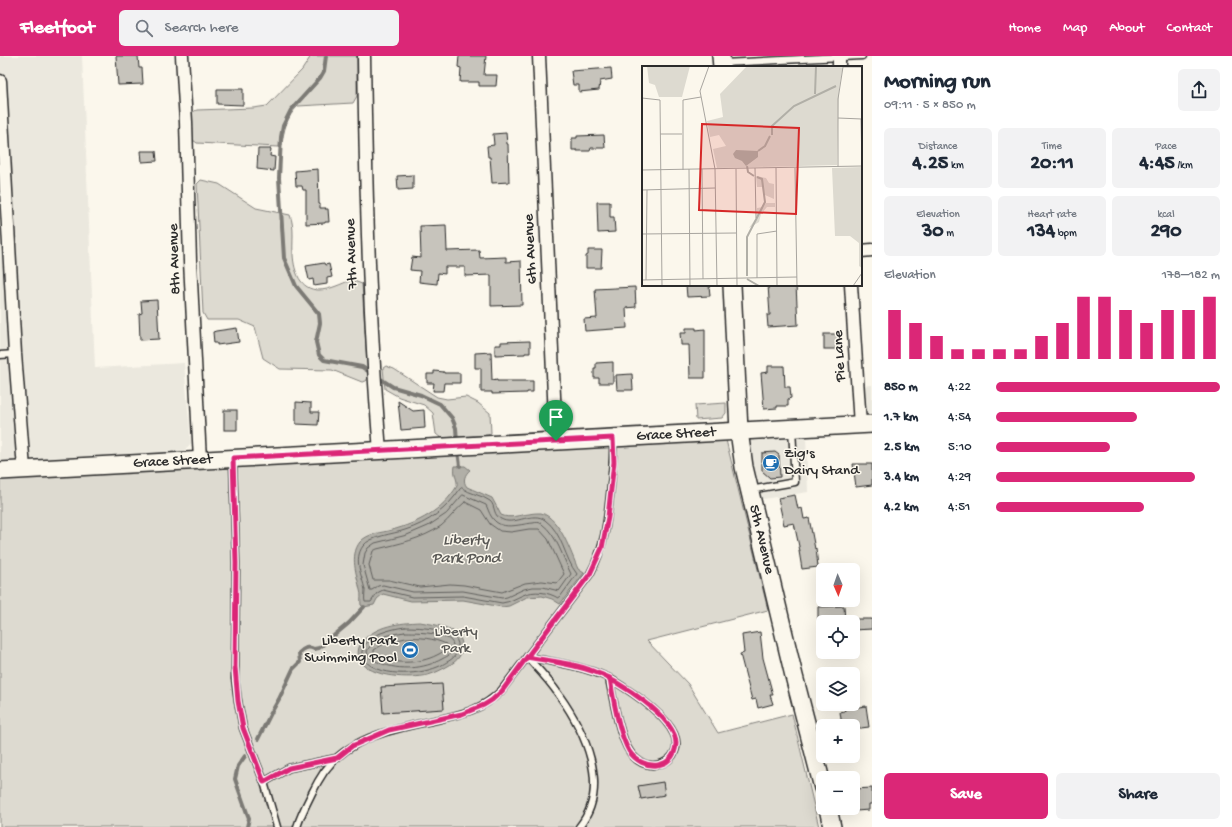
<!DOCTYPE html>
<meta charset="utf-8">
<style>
:root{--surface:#fff;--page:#f2f2f3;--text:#1f2937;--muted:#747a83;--accent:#db2777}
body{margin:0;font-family:"Gochi Hand",sans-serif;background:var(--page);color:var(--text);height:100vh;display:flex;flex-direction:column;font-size:15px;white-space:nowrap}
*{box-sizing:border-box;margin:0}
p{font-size:13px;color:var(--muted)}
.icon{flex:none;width:22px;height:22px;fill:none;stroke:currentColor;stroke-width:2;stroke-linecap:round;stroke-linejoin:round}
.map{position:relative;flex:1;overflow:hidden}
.side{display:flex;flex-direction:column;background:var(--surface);width:360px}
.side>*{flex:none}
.needle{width:26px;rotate:178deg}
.buttons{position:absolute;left:816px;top:507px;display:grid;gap:8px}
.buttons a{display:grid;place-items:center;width:44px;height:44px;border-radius:6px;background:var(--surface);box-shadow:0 4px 16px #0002;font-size:20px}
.pin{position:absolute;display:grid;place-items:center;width:34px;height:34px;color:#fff;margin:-41px -17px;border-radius:50% 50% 50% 0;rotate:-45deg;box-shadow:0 0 4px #0007}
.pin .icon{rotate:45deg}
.round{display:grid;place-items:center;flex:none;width:42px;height:42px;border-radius:6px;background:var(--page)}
.summary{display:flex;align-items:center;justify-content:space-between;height:68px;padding:0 12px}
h1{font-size:22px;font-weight:700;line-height:30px}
.figures{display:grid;grid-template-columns:repeat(3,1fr);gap:6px;height:68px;padding:4px 12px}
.figures div{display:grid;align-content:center;border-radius:6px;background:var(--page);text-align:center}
.figures b{font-size:20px;font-weight:700}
.figures small{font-size:11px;font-weight:400}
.figures p{font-size:11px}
.chart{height:112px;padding:8px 12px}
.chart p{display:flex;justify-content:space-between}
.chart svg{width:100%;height:72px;margin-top:4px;stroke:var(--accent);stroke-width:6}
.primary-button{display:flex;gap:8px;margin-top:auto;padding:8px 12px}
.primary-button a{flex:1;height:46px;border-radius:6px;background:var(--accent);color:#fff;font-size:16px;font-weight:700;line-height:46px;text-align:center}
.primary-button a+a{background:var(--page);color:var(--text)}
ul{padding:0 12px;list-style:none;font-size:13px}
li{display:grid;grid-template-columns:64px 48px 1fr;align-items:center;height:30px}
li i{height:10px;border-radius:5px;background:var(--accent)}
header{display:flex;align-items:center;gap:24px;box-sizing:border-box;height:56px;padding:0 20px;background:var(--accent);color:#fff}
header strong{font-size:19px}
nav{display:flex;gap:22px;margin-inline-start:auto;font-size:14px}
.search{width:280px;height:36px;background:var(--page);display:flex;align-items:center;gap:10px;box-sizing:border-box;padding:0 14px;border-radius:6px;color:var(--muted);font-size:15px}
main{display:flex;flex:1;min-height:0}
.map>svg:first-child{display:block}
.built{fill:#ebe8de}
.green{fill:#dddad0;stroke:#84827e}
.water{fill:#b1afa7;stroke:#7b7a75}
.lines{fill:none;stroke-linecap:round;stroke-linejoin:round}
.shore{stroke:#61605d;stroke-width:1}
.stream{stroke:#7b7a75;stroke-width:4}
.building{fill:#c7c4bc;stroke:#2b2b2b}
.lane-casing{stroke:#2b2b2b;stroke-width:9}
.street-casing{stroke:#2b2b2b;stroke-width:15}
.secondary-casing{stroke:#2b2b2b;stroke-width:20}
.lane{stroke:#fbf7ec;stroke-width:6}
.street{stroke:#fbf7ec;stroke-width:12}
.secondary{stroke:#fbf7ec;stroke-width:17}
.route-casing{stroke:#fff;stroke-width:8}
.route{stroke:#db2777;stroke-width:5}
.labels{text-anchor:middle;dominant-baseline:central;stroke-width:3;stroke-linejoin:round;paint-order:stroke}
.street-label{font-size:15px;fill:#2b2b2b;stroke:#fbf7ec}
.poi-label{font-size:15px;fill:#2b2b2b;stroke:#fbf7ec;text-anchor:start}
.park-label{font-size:15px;fill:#585754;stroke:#fbf7ec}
.water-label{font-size:16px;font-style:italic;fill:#5a5956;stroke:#fbf7ec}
.inset-river{fill:none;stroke:#b1afa7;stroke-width:2}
.inset-road{fill:none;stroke:#a8a59f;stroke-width:1}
.view{fill:#d62828;fill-opacity:0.15;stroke:#d62828;stroke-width:2}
.inset-edge{fill:none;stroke:#2b2b2b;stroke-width:2}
</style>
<header>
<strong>Fleetfoot</strong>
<div class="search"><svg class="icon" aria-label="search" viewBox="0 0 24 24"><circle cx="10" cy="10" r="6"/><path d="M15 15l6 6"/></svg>Search here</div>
<nav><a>Home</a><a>Map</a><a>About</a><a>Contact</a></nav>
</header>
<main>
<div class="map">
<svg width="872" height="771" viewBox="0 0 872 771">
<rect width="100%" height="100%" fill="#fbf7ec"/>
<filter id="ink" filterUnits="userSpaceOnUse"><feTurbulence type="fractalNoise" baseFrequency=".025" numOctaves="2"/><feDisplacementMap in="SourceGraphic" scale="8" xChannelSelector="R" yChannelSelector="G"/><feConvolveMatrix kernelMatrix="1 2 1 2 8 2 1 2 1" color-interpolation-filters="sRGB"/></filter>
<g filter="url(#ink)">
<g class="built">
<path d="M0,0h82l13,312 89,-5 7,80 -8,10 -183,10z"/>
<path d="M872,329v31l-8,1 -2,-31z"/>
<path d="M806,380l2,56 -51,8 -6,-37 -2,-24z"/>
</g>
<g class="green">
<path d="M311,0h46v40l-4,7 -55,3c-11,10 -15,26 -16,40l-4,1 -81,-4 -4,-3 -1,-28 5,-2 56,-2 14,-2 35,-36z"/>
<path d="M201,124l18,4 37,24 34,7c5,13 2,27 3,40 1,16 7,35 26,35 10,0 22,-6 32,-10l11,4 6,94 -2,3 -4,1 -30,-12 -52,-1 -17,-11 -8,-31 -16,-7h-32l-4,-7 -6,-129z"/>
<path d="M386,310l8,3 43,28 10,2 19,-2 12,6 12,10 1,20 -3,2 -47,3 -5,-4 -3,-21 -9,-8 -25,-8 -14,-8 -2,-21z"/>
<path d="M726,347v10l-4,5 -26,2 -1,-15z"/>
<path d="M726,384l42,170 -121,31 41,43 30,49 74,-19 27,113h-819v-349z"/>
</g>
<g class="water">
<path d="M455,410h10l5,4c-5,4 -8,11 -3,17l25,11 9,17c9,4 18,0 28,-1 4,-1 8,-1 12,-1 19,5 30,40 37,56l6,4 -24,31 -8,-5 -10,-3 -15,1 -18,9 -7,1 -39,-7 -52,1 -28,-7 -6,5 -3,6 -10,2 -3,-2c-1,-5 1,-10 -1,-15 -3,-15 -11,-34 0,-48 8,-9 21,-9 32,-12 26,-7 50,-19 65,-44 1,-7 -4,-11 -2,-20z"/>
<path d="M420,566c15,3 44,5 42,26 -1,10 -7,14 -14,18 -7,4 -13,7 -20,9 -17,4 -58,3 -68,-15 -3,-6 -2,-12 1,-17 14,-18 39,-20 59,-21z"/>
</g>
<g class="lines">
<g class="shore">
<path d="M462,432c8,6 20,7 28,13 6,5 2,15 13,19 13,5 30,-9 42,0 18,13 19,38 32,54l-17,23 -2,1c-10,-6 -24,-8 -35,-3 -7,3 -13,7 -21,8l-39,-7 -51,1 -29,-7 -6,3 -6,9h-6c-1,-4 0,-8 0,-12 -3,-15 -12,-30 -2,-44 7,-10 31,-12 42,-16 23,-7 42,-21 55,-41z"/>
<path d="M463,439l23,10c2,4 3,8 5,11 9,16 28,8 42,7 4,-1 6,-1 9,1 15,11 21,34 29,50l-12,17 -16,-4h-10l-9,2 -17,8 -5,1 -39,-7 -50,1 -30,-7 -5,1 -6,4h-2l-7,-25 2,-12 3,-5 7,-5 32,-8 21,-9 18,-12z"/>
<path d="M465,446l16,8 9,14 10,7 11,1 18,-3h10l9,10 16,35 -7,9 -15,-2 -17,2 -23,9 -38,-7 -14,-1 -30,3 -31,-7h-16l-4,-15 4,-14 4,-2c21,-5 45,-10 64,-23 9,-7 15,-17 24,-24z"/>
<path d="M405,571c13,0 61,1 52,24 -2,8 -9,10 -15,14 -20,10 -58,13 -76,-3 -12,-12 5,-25 15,-29 8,-3 16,-5 24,-6z"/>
<path d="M405,576c10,0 46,0 48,13 1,3 -1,7 -3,9 -1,2 -5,3 -8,5 -18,10 -42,12 -62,4 -6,-3 -12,-4 -13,-12 7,-14 24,-17 38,-19z"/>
<path d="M406,582c14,-1 27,0 40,6l1,3c-2,4 -6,6 -10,8 -17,9 -47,11 -63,-2v-3l11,-7z"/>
</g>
<g class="stream">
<path d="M326,0l-2,15 -4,7 -29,32 -8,16 -2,11 -2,41 5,80 12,28 23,28 1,9 -4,19 3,13 5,5 38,7 31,20 28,8 19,9 12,14 4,10 1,14"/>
<path d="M458,395l2,15"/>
<path d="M258,683l13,-26 8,-14 14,-30 7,-7 -1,-9c5,-5 9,-7 15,-4l5,-1 30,-25 15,-16"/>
<path d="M245,700l-7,10 -3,13 12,34 2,5 -2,9"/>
</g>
</g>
<g class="building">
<path d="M116,0h22l1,12h3l1,16 -25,1z"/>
<path d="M459,0h27l-2,19h13l-1,11h-17v-4h-19l1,-14 -3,-1z"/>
<path d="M611,12l1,11 -12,2 -1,9 -20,2v-7h-6l-2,-14z"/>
<path d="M217,33h26v16l-26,-1z"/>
<path d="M506,77l1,11h1l1,38 -17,1 -2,-26h-2l-1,-11 7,-1 -1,-11z"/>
<path d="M604,79l1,13h-14l-1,3h-13v-1h-5v-12h5v-2z"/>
<path d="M258,93h13l-1,7 5,1 -1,14 -17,-2z"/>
<path d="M141,95h15l1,10 -15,1z"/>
<path d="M318,113l1,35h1v4h6l-1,1h3l1,13h-4v1l-19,1v-34h-3l-1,-4h-6l-1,-15z"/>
<path d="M413,119v14l-15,1 -1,-14z"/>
<path d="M597,146h13v15h4l1,15 -17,1z"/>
<path d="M446,169l1,26 32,-1 1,8 26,-1v5l15,-1 1,44 -31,1v-31l-26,1v-9h-20v7l-7,-1 -1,11 -18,-2 1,-11 -10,-1 2,-13 9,1 -1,-32z"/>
<path d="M588,194h14l-1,18h-15v-12l2,-1z"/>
<path d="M324,207l1,2 4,-1 3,13 -5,1v6l-13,2 -1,-7 -4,1 -3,-14z"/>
<path d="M686,229h23l1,11 -23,1z"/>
<path d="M768,229h28l2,40 -30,2 -1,-12h3z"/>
<path d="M635,231l1,20 -10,1 1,20 -42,3 -1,-12 13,-1 -2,-29z"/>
<path d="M157,244l2,39 -19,1 -1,-26 3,-1 -1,-12z"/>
<path d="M237,272l2,14 -22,3v-2h-3l-1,-11 3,-1z"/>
<path d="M686,272h10v2l9,-1v49h-15l-1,-33h-8v-2l-1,-10h6z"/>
<rect x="824" y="278" width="15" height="15"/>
<path d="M530,285v12h-5v1l-30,1v-10h6v-3z"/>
<path d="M491,296l1,28 5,-1v2h36v11h-6v1l-35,1v-2h-11v-24h-6v-15z"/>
<path d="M613,306v21h-14v-5h-5v-10h2v-5z"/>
<path d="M768,310h16l1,21h5l1,11 -3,1v7h-11v2l-13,1 -3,-36 7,-1z"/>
<path d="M434,315l10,1v1h16v10h-16l-1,8h-10l1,-8h-7v-9h7z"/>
<path d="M632,318l1,16h-16l-1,-15z"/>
<path d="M398,345l15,10 11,-1 1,18 -24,2z"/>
<path d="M296,346l15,1v9h8l-1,13 -22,-1z"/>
<rect x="224" y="354" width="13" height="20"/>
<path d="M775,396l4,3 1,22 -10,1 -8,-7v-18z"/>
<path d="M853,408h19v21l-16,2z"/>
<path d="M795,439l3,14 4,-1 2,11 5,-1 6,31 1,-1 2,19 -16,2 -3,-18h1l-6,-28 -10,2 -6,-27z"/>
<path d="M844,550l1,16h-27v-15z"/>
<path d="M853,563h19v10l-19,1z"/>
<path d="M760,576l3,26 10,37h-3l3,9 -15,4 -2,-9 -4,1 -12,-46 4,-1 -2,-18z"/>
<path d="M442,628l2,25 -61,4 -2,-26z"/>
<path d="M866,650l3,21 -16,2v-3h-11l-2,-14 5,-1 -1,-2z"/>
<path d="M663,726l2,13 -24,4 -3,-13z"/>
<path d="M872,732v16h-3v6l-13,1v-7h-1v-2h-2v-12l1,-1z"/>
</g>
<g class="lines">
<g class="lane-casing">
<g id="lane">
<path d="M723,7l139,-7"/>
<path d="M0,299l15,-1"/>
<path d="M233,404l3,103 -1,116 3,22 5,27 21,54 13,45"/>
<path d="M750,434l45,-8 -3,-53"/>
<path d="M527,601c11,12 23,24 32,38 25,35 53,92 20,132"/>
<path d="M527,601c28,5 56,9 82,21"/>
<path d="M609,622c20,12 55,34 65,56 12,26 -26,45 -44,18 -11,-16 -17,-54 -21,-74z"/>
<path d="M264,726l25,-14 48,-10"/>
<path d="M297,771c4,-13 10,-24 16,-36 3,-6 7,-13 11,-19 26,-36 71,-43 112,-52 26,-6 46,-10 65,-29l89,-117c14,-26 17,-50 20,-79 2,-19 4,-37 3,-56"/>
</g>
</g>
<g class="street-casing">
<g id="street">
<path d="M182,0l4,66 4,139 10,199"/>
<path d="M364,0c2,132 5,263 16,395"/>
<path d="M539,0l17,385"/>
<path d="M839,0v11"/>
<path d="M0,25l15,273 9,115"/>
<path d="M861,195l11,-1"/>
<path d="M851,229l9,140"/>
</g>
</g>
<g class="secondary-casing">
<g id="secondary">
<path d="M721,0l1,11"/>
<path id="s1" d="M732,229l7,146 5,36 50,209 29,112"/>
<path id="s2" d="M0,415l872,-47"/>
<path d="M828,752l4,19"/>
</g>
</g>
<use href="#lane" class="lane"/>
<use href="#street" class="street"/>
<use href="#secondary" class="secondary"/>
</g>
</g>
<g class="lines" filter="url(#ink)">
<g class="route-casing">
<path id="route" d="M556,385l-323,17 3,105 -1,104 3,34 5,27 21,54 25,-14 48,-10 15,-12 37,-16 73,-16 22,-9 8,-5 10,-9 25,-34c28,5 56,9 83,21 3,20 9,56 19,73 13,20 45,20 47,-7 1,-26 -59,-64 -81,-72 -21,-9 -46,-11 -68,-15l63,-83 12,-26 6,-31 6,-55 -1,-24 -57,3"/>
</g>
<use href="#route" class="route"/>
</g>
<defs>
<g id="cafe-disc" transform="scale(0.9)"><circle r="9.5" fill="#1f6fb2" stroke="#fbf7ec"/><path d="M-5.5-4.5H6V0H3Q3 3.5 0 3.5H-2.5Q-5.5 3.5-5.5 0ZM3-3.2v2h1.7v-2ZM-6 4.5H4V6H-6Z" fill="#fff"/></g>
<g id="stadium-disc" transform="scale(0.9)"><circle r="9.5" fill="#1f6fb2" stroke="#fbf7ec"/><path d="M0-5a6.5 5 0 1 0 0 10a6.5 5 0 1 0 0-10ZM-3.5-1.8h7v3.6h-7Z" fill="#fff"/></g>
</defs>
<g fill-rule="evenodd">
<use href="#cafe-disc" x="771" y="407"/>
<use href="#stadium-disc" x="410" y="594"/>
</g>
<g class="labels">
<g class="street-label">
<text transform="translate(531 193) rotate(-93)">6th Avenue</text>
<text transform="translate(352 198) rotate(-92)">7th Avenue</text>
<text transform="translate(175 203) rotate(-92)">8th Avenue</text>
<text transform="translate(840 300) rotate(-93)">Pie Lane</text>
<text stroke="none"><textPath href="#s2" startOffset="677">Grace Street</textPath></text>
<text stroke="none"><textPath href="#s2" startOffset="173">Grace Street</textPath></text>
<text stroke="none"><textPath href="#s1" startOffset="257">5th Avenue</textPath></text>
</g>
<g class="poi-label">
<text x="784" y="398">Zig's<tspan x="784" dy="17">Dairy Stand</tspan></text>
<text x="397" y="585" text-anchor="end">Liberty Park<tspan x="397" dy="17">Swimming Pool</tspan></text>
</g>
<g class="park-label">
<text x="456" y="576">Liberty<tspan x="456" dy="17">Park</tspan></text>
</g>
<g class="water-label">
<text x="466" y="485">Liberty<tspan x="466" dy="18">Park Pond</tspan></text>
</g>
</g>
<g transform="translate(642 10)">
<rect width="220" height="220" fill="#fbf7ec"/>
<path d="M5,0h43l-8,31h-23l-4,-12 -6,-2zM105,0h108h-12l-4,23 -2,76 -120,3 -4,-19 13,-3 -7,-11 -9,2 -3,-16 16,-4 -3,-23zM220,101v101l-3,-2v-23l-9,-7h-15l-3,-68zM114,110l10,2 3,5 5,1v15l-9,-4 -2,-8h-6zM124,137h9v4h-8l-6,7 -2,8 -10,6 7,-10 1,-10 6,-1z" fill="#dddad0"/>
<path d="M94,84l22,1v6l-12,9 -4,-5 -7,-3 -2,-4z" fill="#b1afa7"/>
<path class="inset-river" d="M173,28l1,-28M130,69v-9l22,-20 42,-20M116,85l7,-5 5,-10M105,100l1,6 6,4M105,210v-39l18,-35 -3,-23 -5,-2M105,213l12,7"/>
<path class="inset-road" d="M67,0l-9,25 15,78 2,117M0,32l18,2 2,186M196,52l24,1M219,53l1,47M18,68h22M196,101v-68l5,-32h19M113,102l1,50M134,102l1,118M153,102l2,118M47,103l1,117M60,103l1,110M94,103l1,117M0,104l220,-4M41,104v-70l18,-3M0,124l73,-2M0,168l94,-1M115,212v-44l20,-3M0,214l155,-3M4,214l1,-90M211,220l9,-13"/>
<path class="view" d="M60,58l97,4 -3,86 -97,-4z"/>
<rect width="220" height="220" class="inset-edge"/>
</g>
</svg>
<div class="buttons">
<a><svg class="needle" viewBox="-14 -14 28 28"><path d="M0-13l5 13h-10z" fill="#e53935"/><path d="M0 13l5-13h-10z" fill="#747a83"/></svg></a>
<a><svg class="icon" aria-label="locate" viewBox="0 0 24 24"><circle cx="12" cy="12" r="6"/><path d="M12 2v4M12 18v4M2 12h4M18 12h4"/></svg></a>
<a><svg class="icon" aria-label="layers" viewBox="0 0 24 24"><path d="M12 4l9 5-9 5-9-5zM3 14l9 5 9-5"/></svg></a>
<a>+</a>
<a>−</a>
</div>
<div class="pin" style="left:556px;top:385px;background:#1e9e55"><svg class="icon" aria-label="arrive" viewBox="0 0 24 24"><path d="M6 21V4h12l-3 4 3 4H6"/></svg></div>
</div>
<section class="side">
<div class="summary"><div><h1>Morning run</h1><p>09:11 · 5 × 850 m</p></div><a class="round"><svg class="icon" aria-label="share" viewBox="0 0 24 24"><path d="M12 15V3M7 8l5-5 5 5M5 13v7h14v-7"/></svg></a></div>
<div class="figures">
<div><p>Distance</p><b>4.25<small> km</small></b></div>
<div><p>Time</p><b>20:11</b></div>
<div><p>Pace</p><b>4:45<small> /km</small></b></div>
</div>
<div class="figures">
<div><p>Elevation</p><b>30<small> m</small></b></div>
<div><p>Heart rate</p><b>134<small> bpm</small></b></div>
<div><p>kcal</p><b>290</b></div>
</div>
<div class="chart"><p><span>Elevation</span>178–182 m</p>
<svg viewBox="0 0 160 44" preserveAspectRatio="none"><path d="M5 44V14M15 44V22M25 44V30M35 44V38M45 44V38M55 44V38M65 44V38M75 44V30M85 44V22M95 44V6M105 44V6M115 44V14M125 44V22M135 44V14M145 44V14M155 44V6"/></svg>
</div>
<ul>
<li><b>850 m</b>4:22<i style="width:100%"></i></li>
<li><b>1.7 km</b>4:54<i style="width:63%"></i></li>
<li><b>2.5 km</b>5:10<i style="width:51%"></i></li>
<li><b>3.4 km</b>4:29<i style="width:89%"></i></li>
<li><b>4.2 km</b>4:51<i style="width:66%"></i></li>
</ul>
<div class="primary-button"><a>Save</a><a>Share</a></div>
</section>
</main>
